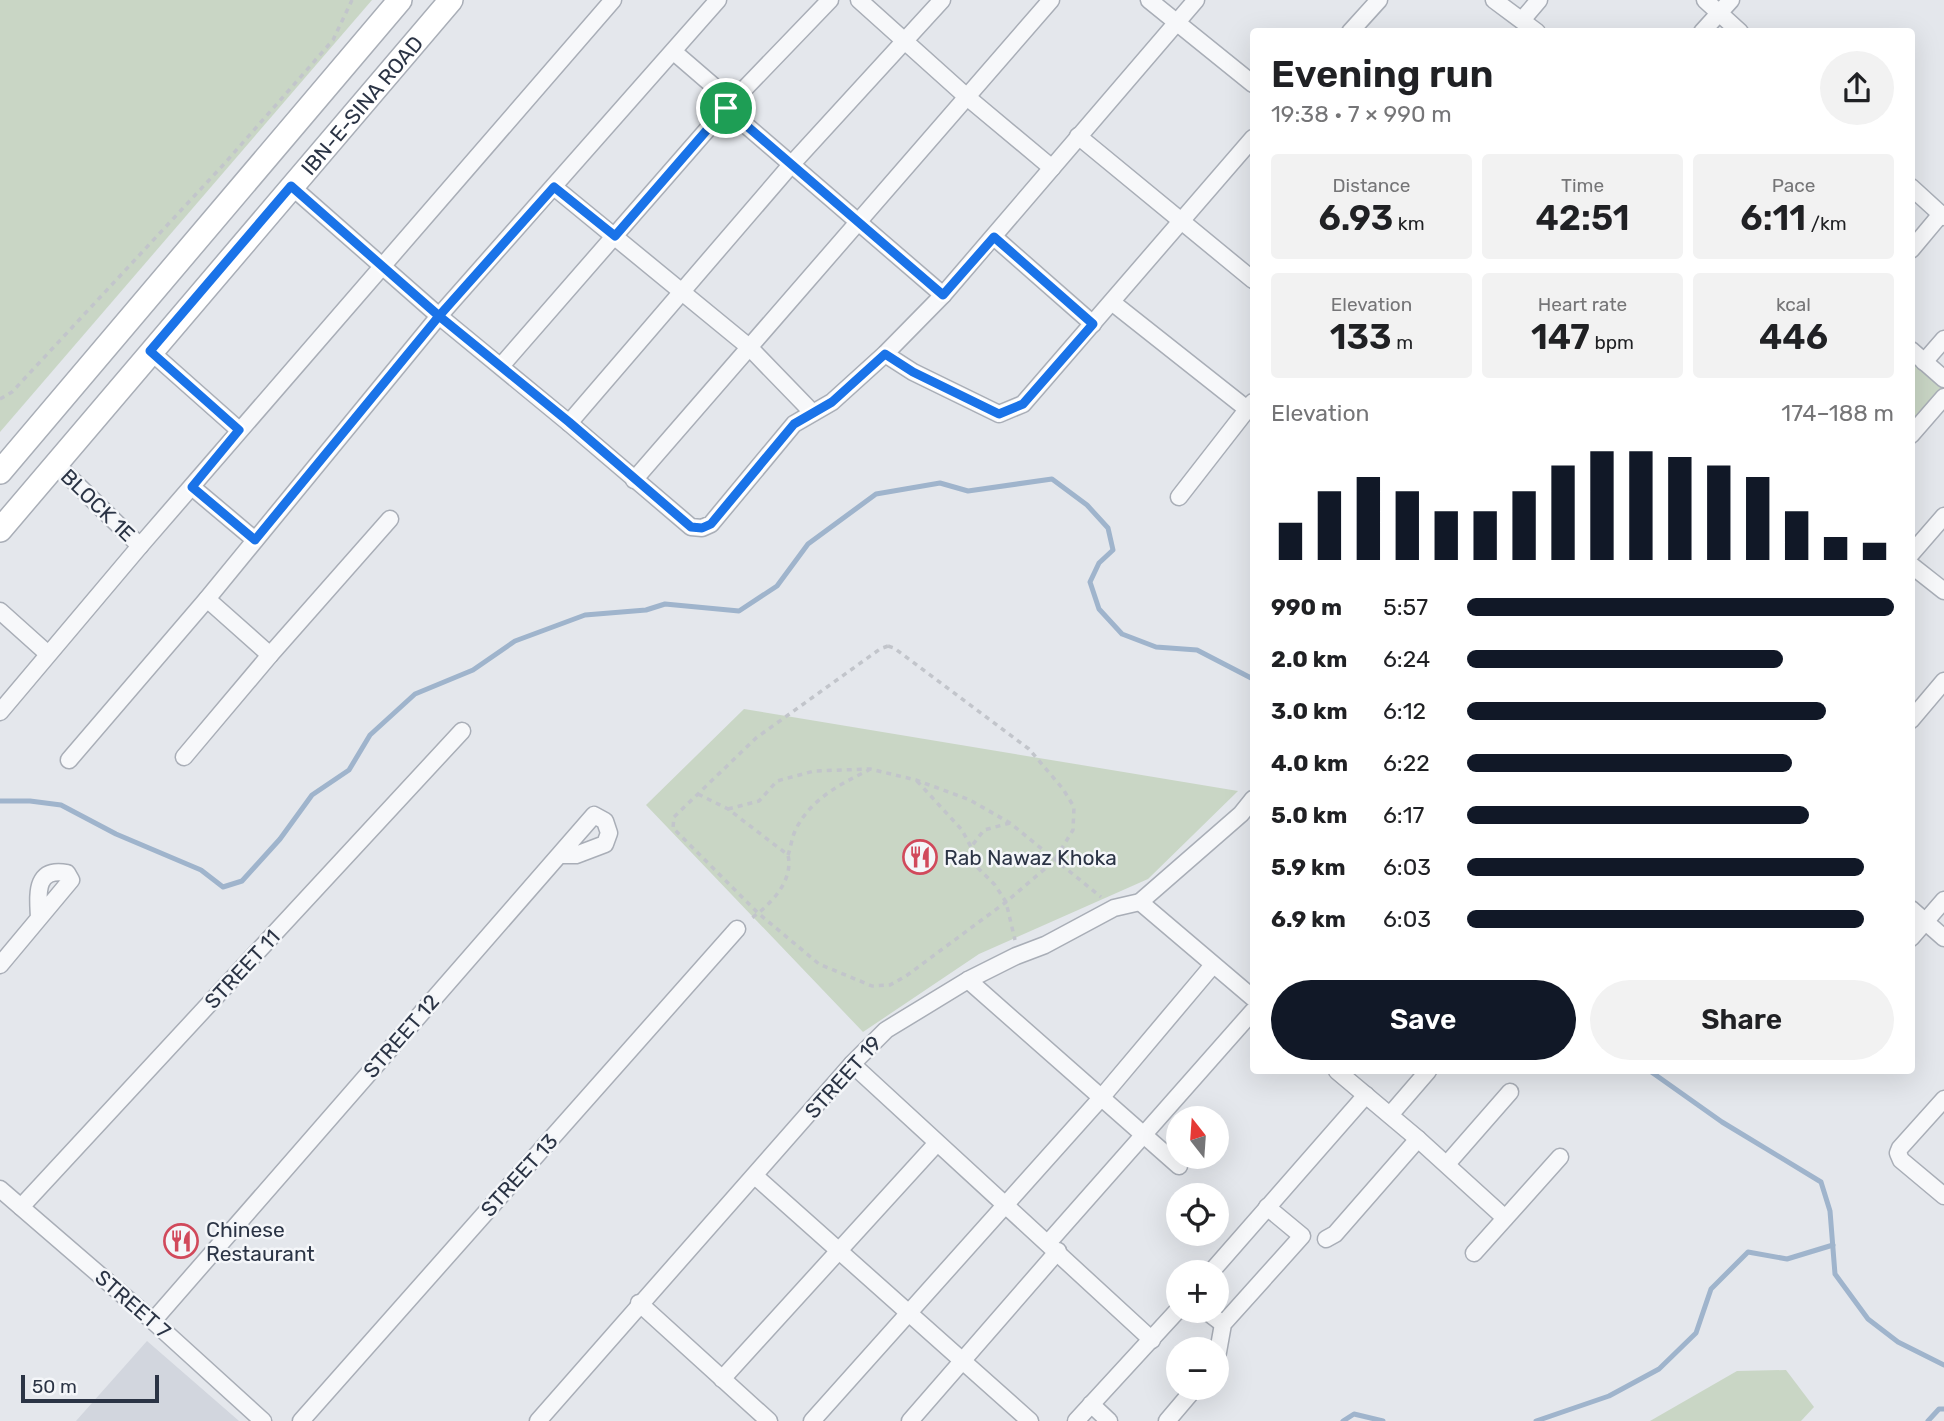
<!DOCTYPE html>
<meta charset="utf-8">
<style>
:root{--surface:#fff;--page:#f2f2f2;--text:#202124;--muted:#757577;--accent:#111827}
body{margin:0;font-family:Rubik,sans-serif;background:var(--page);color:var(--text);height:100vh;display:flex;flex-direction:column;font-size:26px;white-space:nowrap}
*{box-sizing:border-box;margin:0}
p{font-size:23px;color:var(--muted)}
.icon{flex:none;width:38px;height:38px;fill:none;stroke:currentColor;stroke-width:2;stroke-linecap:round;stroke-linejoin:round}
.map{position:relative;flex:1;overflow:hidden}
.side{position:absolute;left:1250px;top:28px;width:665px;height:1046px;display:flex;flex-direction:column;background:var(--surface);border-radius:7px;box-shadow:0 7px 28px #0002}
.side>*{flex:none}
.needle{width:46px;rotate:343deg}
.buttons{position:absolute;left:1166px;top:1106px;display:grid;gap:14px}
.buttons a{display:grid;place-items:center;width:63px;height:63px;border-radius:50%;background:var(--surface);box-shadow:0 7px 28px #0002;font-size:35px}
.scale{position:absolute;left:21px;bottom:18px;width:138px;box-sizing:border-box;padding-left:7px;border:4px solid #2b3445;border-top:0;font-size:19px;line-height:24px;white-space:nowrap;color:#2b3445;-webkit-text-stroke:5px #f4f6f9;paint-order:stroke}
.pin{position:absolute;display:grid;place-items:center;width:60px;height:60px;color:#fff;margin:-30px;border:4px solid #fff;border-radius:50%;box-shadow:0 2px 7px #0007}
.round{display:grid;place-items:center;flex:none;width:74px;height:74px;border-radius:37px;background:var(--page)}
.overview{display:flex;align-items:center;justify-content:space-between;height:119px;padding:0 21px}
h1{font-size:38px;font-weight:600;line-height:52px}
.figures{display:grid;grid-template-columns:repeat(3,1fr);gap:10px;height:119px;padding:7px 21px}
.figures div{display:grid;align-content:center;border-radius:7px;background:var(--page);text-align:center}
.figures b{font-size:35px;font-weight:600}
.figures small{font-size:19px;font-weight:400}
.figures p{font-size:19px}
.chart{height:196px;padding:14px 21px}
.chart p{display:flex;justify-content:space-between}
.chart svg{width:100%;height:126px;margin-top:7px;stroke:var(--accent);stroke-width:6}
.button{display:flex;gap:14px;margin-top:auto;padding:14px 21px}
.button a{flex:1;height:80px;border-radius:42px;background:var(--accent);color:#fff;font-size:28px;font-weight:600;line-height:80px;text-align:center}
.button a+a{background:var(--page);color:var(--text)}
ul{padding:0 21px;list-style:none;font-size:23px}
li{display:grid;grid-template-columns:112px 84px 1fr;align-items:center;height:52px}
li i{height:18px;border-radius:9px;background:var(--accent)}
.map>svg:first-child{display:block}
.built{fill:#d2d6de}
.green{fill:#c9d6c5}
.lines{fill:none;stroke-linecap:round;stroke-linejoin:round}
.stream{stroke:#9fb4cc;stroke-width:5}
.minor-casing{stroke:#a9aeb7;stroke-width:19}
.secondary-casing{stroke:#a9aeb7;stroke-width:26}
.path{stroke:#c2c5cb;stroke-width:3.5;stroke-dasharray:5 5;stroke-linecap:butt}
.minor{stroke:#f7f8fa;stroke-width:16}
.secondary{stroke:#fff;stroke-width:23}
.route-casing{stroke:#fff;stroke-width:14}
.route{stroke:#1a73e8;stroke-width:9}
.labels{text-anchor:middle;dominant-baseline:central;stroke-width:5;stroke-linejoin:round;paint-order:stroke}
.street-label{font-size:21px;fill:#2b3445;stroke:#f4f6f9}
.poi-label{font-size:21px;fill:#2b3445;stroke:#f4f6f9;text-anchor:start}
</style>
<div class="map">
<svg width="1944" height="1421" viewBox="0 0 1944 1421">
<rect width="100%" height="100%" fill="#e4e7ec"/>
<path class="built" d="M147,1341l92,80h-163z"/>
<g class="green">
<path d="M0,0h372l-372,432z"/>
<path d="M1911,353l33,30v10l-33,35z"/>
<path d="M744,709l494,82 -90,88 -169,75 -116,78 -217,-227z"/>
<path d="M1786,1370l28,37 -13,14h-151l87,-50z"/>
</g>
<g class="lines">
<g class="stream">
<path d="M0,801h30l31,4 55,29 85,36 22,17 19,-6 38,-42 32,-44 37,-25 21,-35 45,-41 58,-24 42,-29 70,-26 61,-5 19,-6 74,7 38,-25 31,-42 68,-50 64,-11 28,8 84,-12 35,26 21,23 5,22 -14,13 -9,19 9,27 23,25 34,13 41,3 56,29"/>
<path d="M1650,1071l72,51 99,60 9,29 5,63 33,45 30,23 46,23"/>
<path d="M1343,1421l11,-7 29,7"/>
<path d="M1536,1421l73,-25 50,-27 37,-36 15,-44 37,-37 39,7 46,-14"/>
<path d="M1928,1421l11,-12h5"/>
</g>
<g class="minor-casing">
<g id="minor">
<path d="M859,0l108,97 85,71"/>
<path d="M1149,0l104,84"/>
<path d="M1494,0l43,32"/>
<path d="M1705,0l35,32"/>
<path d="M1522,20l17,-20"/>
<path d="M1350,32l29,-32"/>
<path d="M1702,32l29,-32"/>
<path d="M674,52l58,50"/>
<path d="M726,108l217,187"/>
<path d="M1078,136l175,144"/>
<path d="M291,186l148,130 130,107 122,104 11,1 9,-4 83,-100 38,-22 53,-48 58,-59 253,-295"/>
<path d="M554,187l195,160 63,65"/>
<path d="M1911,187l33,30"/>
<path d="M994,237l99,87"/>
<path d="M1911,250l30,-36"/>
<path d="M1113,303l134,106"/>
<path d="M1911,350l33,29"/>
<path d="M150,351l89,79"/>
<path d="M885,354l28,18 86,42 24,-10 230,-266"/>
<path d="M1924,362l20,-23"/>
<path d="M501,366l225,-258 104,-108"/>
<path d="M569,423l221,-257 152,-166"/>
<path d="M1911,435l33,-38"/>
<path d="M56,464l84,82"/>
<path d="M634,480l417,-480"/>
<path d="M192,487l63,53"/>
<path d="M1179,497l74,-95"/>
<path d="M1911,554l33,-38"/>
<path d="M1911,565l33,26"/>
<path d="M207,599l63,56"/>
<path d="M0,611l48,43"/>
<path d="M0,712l140,-166 473,-546"/>
<path d="M1911,720l33,-39"/>
<path d="M184,757l86,-102 120,-136"/>
<path d="M69,760l138,-161 232,-283 279,-316"/>
<path d="M1140,902l113,96"/>
<path d="M1911,909l33,29"/>
<path d="M1911,938l33,-38"/>
<path d="M0,965l71,-85 -4,-7c-33,-6 -29,22 -28,45"/>
<path d="M968,980l211,186"/>
<path d="M852,1064l300,276"/>
<path d="M1337,1071l81,68 87,79"/>
<path d="M1944,1099l-44,49 -2,5 3,7 43,36"/>
<path d="M1390,1115l38,-44"/>
<path d="M1447,1164l63,-72"/>
<path d="M755,1176l275,245"/>
<path d="M0,1189l153,132 110,100"/>
<path d="M21,1207l441,-476"/>
<path d="M1326,1239l9,-5 83,-95"/>
<path d="M1048,1243l205,-232"/>
<path d="M1474,1253l86,-96"/>
<path d="M1211,1272l155,-177"/>
<path d="M639,1303l130,118"/>
<path d="M1206,1311l17,13"/>
<path d="M153,1321l441,-506 11,6 4,12 -4,11 -29,11h-16"/>
<path d="M1216,1363l7,-39 79,-88 -35,-29"/>
<path d="M722,1379l215,-236"/>
<path d="M1091,1404l18,17"/>
<path d="M301,1421l436,-492"/>
<path d="M538,1421l314,-357 34,-34 82,-50 48,-24 29,-11 69,-37 26,-6 101,-88 12,-15"/>
<path d="M812,1421l289,-323 112,-133"/>
<path d="M910,1421l148,-170"/>
<path d="M1076,1421l102,-111"/>
<path d="M1167,1421l28,-33"/>
</g>
</g>
<g class="secondary-casing">
<g id="secondary">
<path d="M0,472l400,-472"/>
<path id="s1" d="M0,530l451,-530"/>
</g>
</g>
<g class="path">
<path d="M0,399l12,-7 213,-229 108,-123 19,-40"/>
<path d="M888,646l6,2 135,101 34,40 11,18 -1,23 -19,31 -48,41 -100,74 -16,9 -18,1 -53,-22 -61,-51 -85,-85 1,-11 82,-79 124,-89z"/>
<path d="M917,781l45,49 9,17"/>
<path d="M698,794l30,15 60,46c6,27 -19,51 -39,65"/>
<path d="M728,809l31,-8 18,-20 37,-10 56,-2 46,11 54,20 40,23 91,74"/>
<path d="M1010,823l-26,7 -13,17 7,21 17,17 11,17 9,38"/>
<path d="M788,855c3,-8 4,-19 8,-26 15,-30 44,-45 73,-59"/>
</g>
<use href="#minor" class="minor"/>
<use href="#secondary" class="secondary"/>
</g>
<g class="lines">
<g class="route-casing">
<path id="route" d="M726,108l-111,128 -61,-49 -115,129 -148,-130 -141,165 89,79 -47,57 63,53 184,-224 130,106 122,105 11,1 9,-4 83,-100 38,-22 53,-48 28,18 86,42 24,-10 70,-80 -99,-87 -51,58 -217,-187"/>
</g>
<use href="#route" class="route"/>
</g>
<defs>
<g id="restaurant-ring" transform="scale(1.75)"><circle r="9.5" fill="#f4f6f9" stroke="#d1495b" stroke-width="1.5"/><path d="M-5-6h1v4h1v-4h1v4h1v-4h1v5L-1.5 .5V6h-2V.5L-5-1ZM5-6V6H3V1.5H1.5Q1.5-4 5-6Z" fill="#d1495b"/></g>
</defs>
<g fill-rule="evenodd">
<use href="#restaurant-ring" x="920" y="857"/>
<use href="#restaurant-ring" x="181" y="1241"/>
</g>
<g class="labels">
<g class="street-label">
<text stroke="none"><textPath href="#s1" startOffset="558">IBN-E-SINA ROAD</textPath></text>
<text transform="translate(98 505) rotate(44)">BLOCK 1E</text>
<text transform="translate(242 969) rotate(-47)">STREET 11</text>
<text transform="translate(401 1036) rotate(-49)">STREET 12</text>
<text transform="translate(843 1077) rotate(-48)">STREET 19</text>
<text transform="translate(519 1175) rotate(-48)">STREET 13</text>
<text transform="translate(133 1304) rotate(41)">STREET 7</text>
</g>
<g class="poi-label">
<text x="944" y="857">Rab Nawaz Khoka</text>
<text x="206" y="1229">Chinese<tspan x="206" dy="24">Restaurant</tspan></text>
</g>
</g>
</svg>
<div class="buttons">
<a><svg class="needle" viewBox="-14 -14 28 28"><path d="M0-13l5 13h-10z" fill="#e53935"/><path d="M0 13l5-13h-10z" fill="#757577"/></svg></a>
<a><svg class="icon" aria-label="locate" viewBox="0 0 24 24"><circle cx="12" cy="12" r="6"/><path d="M12 2v4M12 18v4M2 12h4M18 12h4"/></svg></a>
<a>+</a>
<a>−</a>
</div>
<div class="scale">50 m</div>
<div class="pin" style="left:726px;top:108px;background:#1e9e55"><svg class="icon" aria-label="arrive" viewBox="0 0 24 24"><path d="M6 21V4h12l-3 4 3 4H6"/></svg></div>
<section class="side">
<div class="overview"><div><h1>Evening run</h1><p>19:38 · 7 × 990 m</p></div><a class="round"><svg class="icon" aria-label="share" viewBox="0 0 24 24"><path d="M12 15V3M7 8l5-5 5 5M5 13v7h14v-7"/></svg></a></div>
<div class="figures">
<div><p>Distance</p><b>6.93<small> km</small></b></div>
<div><p>Time</p><b>42:51</b></div>
<div><p>Pace</p><b>6:11<small> /km</small></b></div>
</div>
<div class="figures">
<div><p>Elevation</p><b>133<small> m</small></b></div>
<div><p>Heart rate</p><b>147<small> bpm</small></b></div>
<div><p>kcal</p><b>446</b></div>
</div>
<div class="chart"><p><span>Elevation</span>174–188 m</p>
<svg viewBox="0 0 160 44" preserveAspectRatio="none"><path d="M5 44V31M15 44V20M25 44V15M35 44V20M45 44V27M55 44V27M65 44V20M75 44V11M85 44V6M95 44V6M105 44V8M115 44V11M125 44V15M135 44V27M145 44V36M155 44V38"/></svg>
</div>
<ul>
<li><b>990 m</b>5:57<i style="width:100%"></i></li>
<li><b>2.0 km</b>6:24<i style="width:74%"></i></li>
<li><b>3.0 km</b>6:12<i style="width:84%"></i></li>
<li><b>4.0 km</b>6:22<i style="width:76%"></i></li>
<li><b>5.0 km</b>6:17<i style="width:80%"></i></li>
<li><b>5.9 km</b>6:03<i style="width:93%"></i></li>
<li><b>6.9 km</b>6:03<i style="width:93%"></i></li>
</ul>
<div class="button"><a>Save</a><a>Share</a></div>
</section>
</div>
